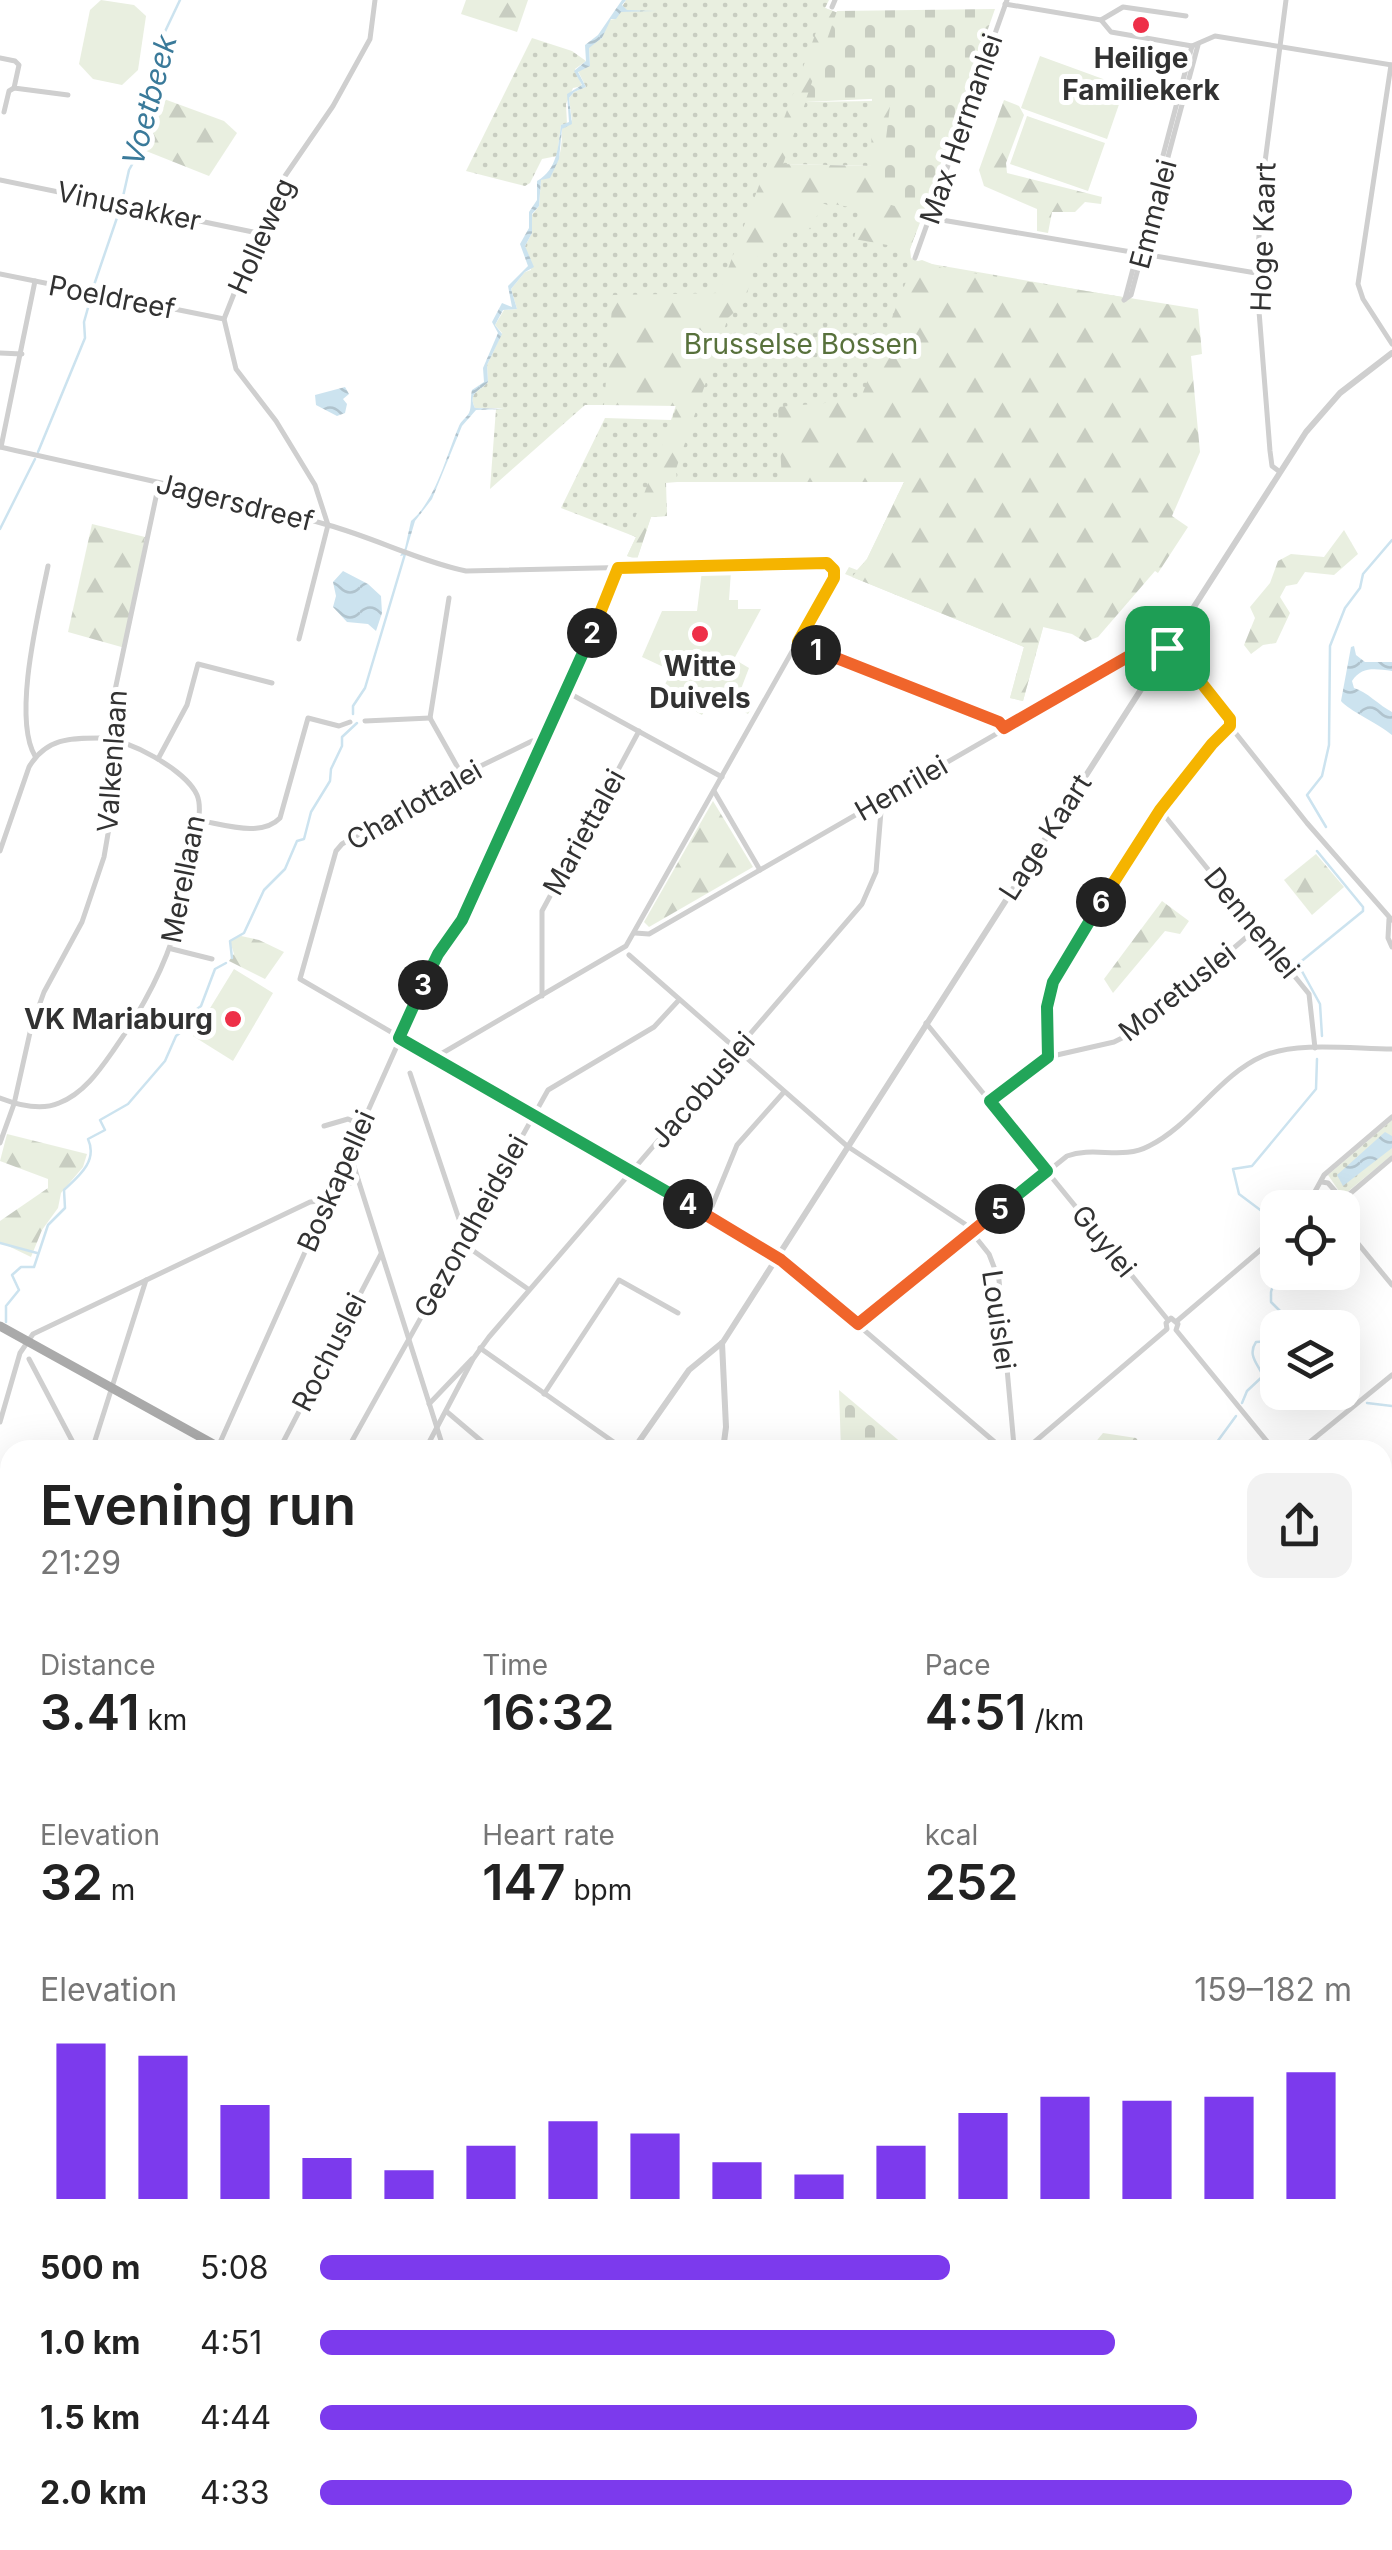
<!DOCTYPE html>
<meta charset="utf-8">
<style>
:root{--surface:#fff;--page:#f2f2f2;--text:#222;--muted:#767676;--accent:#7c3aed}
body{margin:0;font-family:Inter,sans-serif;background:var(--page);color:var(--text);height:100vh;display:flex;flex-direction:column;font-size:38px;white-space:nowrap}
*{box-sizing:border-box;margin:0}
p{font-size:32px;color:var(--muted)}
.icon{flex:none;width:55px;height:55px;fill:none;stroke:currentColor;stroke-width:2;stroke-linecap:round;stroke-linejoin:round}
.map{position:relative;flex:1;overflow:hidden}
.details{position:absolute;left:0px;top:1440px;width:1392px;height:1110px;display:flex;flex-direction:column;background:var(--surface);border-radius:30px 30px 0 0;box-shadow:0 10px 40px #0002}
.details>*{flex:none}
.controls{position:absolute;left:1260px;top:1190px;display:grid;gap:20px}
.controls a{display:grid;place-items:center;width:100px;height:100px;border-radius:20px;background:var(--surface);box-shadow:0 10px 40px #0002;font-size:50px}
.pin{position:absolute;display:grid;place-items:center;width:85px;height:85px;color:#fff;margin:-42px;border-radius:20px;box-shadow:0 5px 15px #0006}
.km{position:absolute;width:50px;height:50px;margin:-25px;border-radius:50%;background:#222;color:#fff;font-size:28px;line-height:50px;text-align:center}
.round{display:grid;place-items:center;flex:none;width:105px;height:105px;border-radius:20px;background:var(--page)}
.head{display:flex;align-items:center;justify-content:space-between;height:170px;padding:0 40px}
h1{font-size:55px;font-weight:600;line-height:75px}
.stats{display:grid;grid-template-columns:repeat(3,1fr);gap:15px;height:170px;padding:10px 40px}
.stats div{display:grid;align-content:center}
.stats b{font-size:50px;font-weight:600}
.stats small{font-size:28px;font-weight:400}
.stats p{font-size:28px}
.chart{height:280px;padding:20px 40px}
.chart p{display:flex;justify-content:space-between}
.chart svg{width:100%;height:180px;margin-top:10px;stroke:var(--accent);stroke-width:6}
ul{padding:0 40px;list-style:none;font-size:32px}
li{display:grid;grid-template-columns:160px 120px 1fr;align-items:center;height:75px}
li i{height:25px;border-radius:12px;background:var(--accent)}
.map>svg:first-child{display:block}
.green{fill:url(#green-dots)}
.forest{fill:url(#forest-firs)}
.cemetery{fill:url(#cemetery-stones)}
.pitch{fill:#e9efe0}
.water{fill:url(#water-waves)}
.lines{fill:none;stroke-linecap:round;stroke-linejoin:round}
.stream{stroke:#cce3ef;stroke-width:2.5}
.minor{stroke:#cfcfcf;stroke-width:5}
.tertiary{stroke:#cfcfcf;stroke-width:6}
.primary{stroke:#aaa;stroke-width:9}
.rail{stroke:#878787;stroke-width:2.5;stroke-dasharray:10 8;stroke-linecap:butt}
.split-1-casing{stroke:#fff;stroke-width:20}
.split-2-casing{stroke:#fff;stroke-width:20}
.split-3-casing{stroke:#fff;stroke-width:20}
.split-4-casing{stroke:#fff;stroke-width:20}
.split-5-casing{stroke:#fff;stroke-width:20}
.split-6-casing{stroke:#fff;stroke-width:20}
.split-7-casing{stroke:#fff;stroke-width:20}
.split-1{stroke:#f0652b;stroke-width:12}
.split-2{stroke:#f5b400;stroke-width:12}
.split-3{stroke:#22a559;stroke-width:12}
.split-4{stroke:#22a559;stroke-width:12}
.split-5{stroke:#f0652b;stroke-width:12}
.split-6{stroke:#22a559;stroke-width:12}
.split-7{stroke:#f5b400;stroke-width:12}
.poi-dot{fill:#ee2f48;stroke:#fff;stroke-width:4}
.labels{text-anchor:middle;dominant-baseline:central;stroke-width:10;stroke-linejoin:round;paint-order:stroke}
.poi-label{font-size:28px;font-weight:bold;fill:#323232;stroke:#fff}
.street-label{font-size:28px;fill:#323232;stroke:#fff}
.park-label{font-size:28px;fill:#58713c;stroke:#fff}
.water-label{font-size:30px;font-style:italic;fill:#3a7a9a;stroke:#fff}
</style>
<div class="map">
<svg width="1392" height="2550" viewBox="0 0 1392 2550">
<defs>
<pattern id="green-dots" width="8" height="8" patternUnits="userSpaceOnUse" patternTransform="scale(2.5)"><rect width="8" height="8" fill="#e9efe0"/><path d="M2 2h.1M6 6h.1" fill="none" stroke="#c8cdc1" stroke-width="1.8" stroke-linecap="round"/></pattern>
<pattern id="forest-firs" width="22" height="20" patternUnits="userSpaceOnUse" patternTransform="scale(2.5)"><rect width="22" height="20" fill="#e9efe0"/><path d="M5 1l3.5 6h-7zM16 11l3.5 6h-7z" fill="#c8cdc1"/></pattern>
<pattern id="cemetery-stones" width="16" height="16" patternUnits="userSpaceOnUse" patternTransform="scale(2.5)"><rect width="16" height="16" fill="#e9efe0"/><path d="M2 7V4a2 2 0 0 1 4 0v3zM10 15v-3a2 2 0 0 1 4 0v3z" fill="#c8cdc1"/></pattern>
<pattern id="water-waves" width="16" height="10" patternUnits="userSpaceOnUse" patternTransform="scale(2.5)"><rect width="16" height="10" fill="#cce3ef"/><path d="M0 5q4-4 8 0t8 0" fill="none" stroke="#b0c3cd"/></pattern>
</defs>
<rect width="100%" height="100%" fill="#fff"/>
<g class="green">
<path d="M626,0h203l-4,8 13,5 -31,89 65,-1v65l-89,-2 138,56 -11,29 1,9 9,4 213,37 -110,402 -13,-3 14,-51 -179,-73 4,-7 8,3 10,-11 37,-77h-238l1,34 -16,1 -14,42 -10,-3 9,-19 -75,-29 44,-90 66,2 5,-15h-91l-95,84 6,-80 8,-1h-29c-8,-16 6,-17 13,-26l-1,-17 15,-32 -7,-8 9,-15 13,-1 -6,-20 14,-17 6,-2 -6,-24 7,-13v-18l7,-9 2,-26c19,-10 21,-31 21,-51l10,-9 -3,-22 5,-6 12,-5 -8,-16 12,-5 -1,-19 13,-9 7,-18 6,-1z"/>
<path d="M532,38l40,13 14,10 -11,8 7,17 -9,2 -7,16 1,20 -6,1 -4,31 -15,3 -12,24 -5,3 -59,-15z"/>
<path d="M1392,1120v35l-47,39h-4l-13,-19z"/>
</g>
<g class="forest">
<path d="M466,0h62l-11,32 -56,-18z"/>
<path d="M825,8l13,5 -55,151 88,2 1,-68 92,-2 -54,153 -56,-10 6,-30 -43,-8 13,5 -13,10 -5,13 -26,1 -30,28 -11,44 -17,16 -52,151 1,13 -12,1 2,33 -16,1 -14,42 -10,-3 9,-19 -7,-3 48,-128 -73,-1 9,-110 106,-2z"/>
<path d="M145,92l79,29 13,12 -28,43 -78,-31z"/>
<path d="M1004,100l15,6 5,9 -18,48 1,10 95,24 -1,7 -16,-2 -10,10h-23l-4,21 -11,-2v-22l-53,-23 -5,-16z"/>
<path d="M922,260l20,8 256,41 4,45 -11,2 9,96 -28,64 16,11 -30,46 -3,-2 -57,66 -13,5 -13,-8 -29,-7 -20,74 -13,-3 14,-51 -172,-70 15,-18 37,-77h-122l-4,-75 82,-7 49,-126h3l6,-13z"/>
<path d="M92,524l53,13 -20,111 -57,-16z"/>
<path d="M1344,530l14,24 -24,21 -29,-3 -8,12 -11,2 -6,11 10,16 -14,30 -13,2 -12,9 -7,-9 11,-27 -5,-11 20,-24 8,-22 13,-7 33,3z"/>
<path d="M713,801l40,66 -104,60 -5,-5z"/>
<path d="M1316,854l28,33 -32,28 -28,-35z"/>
<path d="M1162,901l27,20 -9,13 -15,-3 -52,62 -9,-14z"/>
<path d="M241,936l18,4 25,12 -19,27 -36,-18 5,-7 -4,-13z"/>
<path d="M7,1134l80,20 -4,13 -22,26 -3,15 -16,22 -11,27 -31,-15v-21l48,-33v-9l-48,-18z"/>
<path d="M1103,1433l33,5 9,12h-56z"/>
</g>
<g class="cemetery">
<path d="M995,9l-71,202 -46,-8 13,-105 -86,4 32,-91z"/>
<path d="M839,1390l71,60h-69z"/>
</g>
<g class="pitch">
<path d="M101,0l33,5 12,11 -8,54 -16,15 -29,-6 -14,-15 11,-54z"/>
<path d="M1040,56l85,31 -18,52 -86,-31z"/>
<path d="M1027,116l78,27 -17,48 -78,-27z"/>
<path d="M702,571h29l-2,29h9v9h23l-27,50 15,9 -13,34 16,5 -4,7 -34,-19 -12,20 -41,-23 11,-21 -30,-14 20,-46h35z"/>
<path d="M234,969l39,24 -40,68 -40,-25z"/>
</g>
<g class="water">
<path d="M622,0h4l-4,5 5,5 29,1 -35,1 -5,7h-5l-9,19 -13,10 1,18 -12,6 8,15 -12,5 -5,6 3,26 -10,5 -3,30 -9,19 -9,2 -2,26 -7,8v19l-7,13 9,21 -9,5 -14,17 6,20 -14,1 -8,15 7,9 -15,31 1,17c-7,9 -21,10 -13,26l29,1 -28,1 -14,16 -30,73 -17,22 -10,34 -5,1 5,-8 6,-27c25,-21 35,-65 48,-95 2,-5 7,-8 10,-13 3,-6 1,-16 3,-23l12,-8 -1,-14 15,-35 -6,-11 10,-19 10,4 -4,-21 20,-20 -8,-22 9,-16v-16l8,-12v-19c21,-12 21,-34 24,-56l8,-3 -2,-28 15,-9 -8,-14 12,-10 -1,-16 13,-10z"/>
<path d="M345,387l4,7 -6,5 4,5 -2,9 -8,3 -21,-11 -1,-10z"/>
<path d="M343,571l25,13 13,12 1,17 -6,18 -8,-7 -21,-2 -14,-15 3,-11 -3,-14z"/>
<path d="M1354,646l2,9 9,7h27v9c-17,-2 -30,-5 -40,10l2,7c12,3 26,18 38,24v23c-13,-11 -44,-25 -51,-34l10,-54z"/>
<path d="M1385,1132l7,4v12l-49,38 -6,-11z"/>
</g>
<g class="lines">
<g class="stream">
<path d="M122,201l7,-31 10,-18 22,-112 19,-40"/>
<path d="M93,288l27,-79"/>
<path d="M38,452l47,-114 -1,-16 7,-25"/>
<path d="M0,529l35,-70"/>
<path d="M353,714v-8l12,-18 40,-134"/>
<path d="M1326,827l-19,-32 15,-19 7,-31 1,-99 15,-38 15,-20 3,-14 29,-34"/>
<path d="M1317,851l46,56v4l-65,53 22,40 2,32"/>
<path d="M232,958l-2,-17 14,-8 20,-43 21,-21 12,-28 7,-2 7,-27 19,-31 1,-12 11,-23v-9l15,-14"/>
<path d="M1273,1229l-10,-17 -24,-18 -6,-25 19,-3 64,-77 1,-30"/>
<path d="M0,1243l37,10"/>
<path d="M1278,1269l-7,23v10l22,22 -5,4"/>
<path d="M6,1322v-16l13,-16 -7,-15 9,-8h13l14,-42 17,-17 -1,-18c15,-14 34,-29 24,-51l17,-9 -5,-10 28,-16 37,-43 11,-25 10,-8 3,-13 12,-9 14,-37 11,-6"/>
<path d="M1342,1385l13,14"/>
<path d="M1242,1403l5,-12 16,-15c-5,-12 -16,-21 -7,-34l15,-1 7,-5"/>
<path d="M1367,1403l25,3"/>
<path d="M1225,1450l-8,-8 19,-26"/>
<path d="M1084,2550l5,-7"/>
</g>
<g class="minor">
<path d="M1005,4l96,16 10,12 81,14 23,-10 177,29"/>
<path d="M832,7l3,-7"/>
<path d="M1101,20l22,-13 63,9"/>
<path d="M0,58l15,3 4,4 -5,23 54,7"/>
<path d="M1391,65l-33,219 5,15 29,45"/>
<path d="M4,112l5,-21 5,-3"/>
<path d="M0,180l258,53"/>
<path d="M930,218l326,55"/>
<path d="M915,258l92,-258"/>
<path d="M0,274l224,45"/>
<path d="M1125,299l67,-253"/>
<path d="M1124,300l7,-5 67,-250"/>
<path d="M0,353l22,1"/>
<path d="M0,447c109,25 220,47 328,78 47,13 91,36 138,46l358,-8 9,4 1,10 -208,369 -192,112"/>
<path d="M1,447l34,-166"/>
<path d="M1280,472l-8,-6 -2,-15 -14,-178 9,-111 21,-162"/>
<path d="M328,525l-13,-40 -39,-64 -40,-52 -12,-50 34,-86 27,-57 48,-70 37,-67 5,-39"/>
<path d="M299,639l29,-114"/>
<path d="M798,642l201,80 5,6"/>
<path d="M567,692l155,85"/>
<path d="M430,718l19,-120"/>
<path d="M430,718l32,57"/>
<path d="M365,721l65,-3"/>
<path d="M543,741h-11l-70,34 -120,69 -6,7 -36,128 481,280 223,191"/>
<path d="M35,756c-23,-39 4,-145 13,-190"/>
<path d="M158,759l29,-54 11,-41 74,19"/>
<path d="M714,791l46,79"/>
<path d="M1160,810l149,184 6,54"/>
<path d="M197,820c26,4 64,18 83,-2l28,-100 31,8 11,-4"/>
<path d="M0,851l29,-84c17,-29 41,-29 72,-29 26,0 85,32 96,57 6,14 -1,37 -3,53 -13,82 -33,135 -81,203 -14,20 -30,43 -54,52 -18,8 -41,2 -59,-5"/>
<path d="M1389,919l-1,19 4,9"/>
<path d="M635,933l14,1 505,-291c33,9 56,50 77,76l-1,7 77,97 85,97"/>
<path d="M172,949l40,10"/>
<path d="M629,955l218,191 118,78 24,30 10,26 15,166"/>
<path d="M542,996v-85l97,-180"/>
<path d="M926,1023l242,297"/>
<path d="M1048,1057l-1,-50 9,-32 78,-129 77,-102 19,-18"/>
<path d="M410,1073l55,164"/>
<path d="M991,1100l57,-43 66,-15 24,-12 118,-101"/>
<path d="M324,1126l24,-7 13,6"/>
<path d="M0,1143l14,-39 17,-76 13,-36 38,-70 22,-65 6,-35 3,-41 -2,-72 48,-226"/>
<path d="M350,1154l94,296"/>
<path d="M1322,1182l6,1 8,9 -1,10"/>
<path d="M333,1190l25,-10"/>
<path d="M1306,1208l18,-33 68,-58"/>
<path d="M1324,1208l22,-11 46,-39"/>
<path d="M708,1216l29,-71 47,-53"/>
<path d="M1342,1224l50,61"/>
<path d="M462,1243l66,46"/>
<path d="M1177,1321l101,-86"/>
<path d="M858,1324l209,-168c27,-10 56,4 82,-10 43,-21 70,-71 114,-90 34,-15 91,-7 129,-7"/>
<path d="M480,1348l145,102"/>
<path d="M29,1359l48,91"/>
<path d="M544,1394l75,-114 59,33"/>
<path d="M429,1404l43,-45"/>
<path d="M446,1411l46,39"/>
<path d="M0,1422l20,-69 13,-19 277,-132 17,-2"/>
<path d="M218,1447l220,-493 24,-34 152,-335 4,-17"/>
<path d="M92,1450l54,-170"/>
<path d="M279,1450l102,-196"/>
<path d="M347,1450l201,-360 106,-63 24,-26"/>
<path d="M425,1450l48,-91 16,-22 373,-433 14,-32 6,-73"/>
<path d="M1025,1450l142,-121 -1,-6 5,-5 7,6 -2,6 98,120"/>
<path d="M1300,1450l92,-75"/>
<path d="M0,1594l10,9"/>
<path d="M1382,1606l5,-17"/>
<path d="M0,1721l10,-30"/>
<path d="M0,1831l10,9"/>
<path d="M1382,1893l10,5"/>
<path d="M1382,2221l10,-12"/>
<path d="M1382,2383l10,-9"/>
<path d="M1382,2420l10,10"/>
<path d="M1382,2481l10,-5"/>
<path d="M230,2540l11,10"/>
<path d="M513,2540l5,10"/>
<path d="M675,2540l6,10"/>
<path d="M903,2540l3,10"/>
<path d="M984,2540l11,10"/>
<path d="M162,2550l12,-10"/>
<path d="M398,2550l4,-10"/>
<path d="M963,2550l8,-10"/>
<path d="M1091,2550l6,-10"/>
</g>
<g class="tertiary">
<path d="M722,1343l4,84 -3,23"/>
<path d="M633,1450l56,-80 34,-28 583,-910 34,-39 52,-40"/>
<path d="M0,2416l10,-20"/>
<path d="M693,2550l16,-10"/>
</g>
<g class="primary">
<path d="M0,1326l224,124"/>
<path d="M1382,2084l10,5"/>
</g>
<g class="rail">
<path d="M0,1845l10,9"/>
<path d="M534,2540l4,10"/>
<path d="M816,2540l13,10"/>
<path d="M18,2550l20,-10"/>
</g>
</g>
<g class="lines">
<g class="split-1-casing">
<path id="split-1" d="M816,650l183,72 5,6 146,-84 17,4"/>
</g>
<g class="split-2-casing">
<path id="split-2" d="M592,633l26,-65 209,-5 7,7v8l-36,64 18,8"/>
</g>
<g class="split-3-casing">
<path id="split-3" d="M423,985l15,-31 24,-34 130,-287"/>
</g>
<g class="split-4-casing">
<path id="split-4" d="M423,985l-24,53 289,166"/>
</g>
<g class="split-5-casing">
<path id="split-5" d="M688,1204l93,56 77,64 142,-115"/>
</g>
<g class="split-6-casing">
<path id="split-6" d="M1000,1209l47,-38 -57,-70 58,-44 -1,-50 6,-25 48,-80"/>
</g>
<g class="split-7-casing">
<path id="split-7" d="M1101,902l59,-92 52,-66 18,-18v-7l-42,-53 -21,-18"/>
</g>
<use href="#split-1" class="split-1"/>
<use href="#split-2" class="split-2"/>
<use href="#split-3" class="split-3"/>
<use href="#split-4" class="split-4"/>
<use href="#split-5" class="split-5"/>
<use href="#split-6" class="split-6"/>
<use href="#split-7" class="split-7"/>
</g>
<g class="poi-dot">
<circle cx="1141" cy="25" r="10"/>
<circle cx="700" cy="634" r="10"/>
<circle cx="233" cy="1019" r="10"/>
</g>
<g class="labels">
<g class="poi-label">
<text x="1141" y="58">Heilige<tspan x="1141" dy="32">Familiekerk</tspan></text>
<text x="700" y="666">Witte<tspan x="700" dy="32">Duivels</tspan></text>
<text x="213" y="1019" text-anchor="end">VK Mariaburg</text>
</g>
<g class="street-label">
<text transform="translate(961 129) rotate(-71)">Max Hermanlei</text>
<text transform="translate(129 206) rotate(12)">Vinusakker</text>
<text transform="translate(1153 214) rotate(-75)">Emmalei</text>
<text transform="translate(261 236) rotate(-66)">Holleweg</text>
<text transform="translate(1263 237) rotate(-88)">Hoge Kaart</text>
<text transform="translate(112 297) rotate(11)">Poeldreef</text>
<text transform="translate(235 502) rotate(14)">Jagersdreef</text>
<text transform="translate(112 761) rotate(-86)">Valkenlaan</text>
<text transform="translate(901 788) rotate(-30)">Henrilei</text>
<text transform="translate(414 805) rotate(-30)">Charlottalei</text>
<text transform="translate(584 832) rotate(-61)">Mariettalei</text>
<text transform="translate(1045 837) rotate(-57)">Lage Kaart</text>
<text transform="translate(183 879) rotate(-79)">Merellaan</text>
<text transform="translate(1252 923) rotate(51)">Dennenlei</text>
<text transform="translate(1177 992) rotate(-38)">Moretuslei</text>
<text transform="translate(702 1090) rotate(-49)">Jacobuslei</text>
<text transform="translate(336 1181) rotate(-66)">Boskapellei</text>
<text transform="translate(471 1226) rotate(-61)">Gezondheidslei</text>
<text transform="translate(1104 1241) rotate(51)">Guylei</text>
<text transform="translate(999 1320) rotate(82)">Louislei</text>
<text transform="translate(329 1352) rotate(-63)">Rochuslei</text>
</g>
<g class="park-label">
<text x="801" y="344">Brusselse Bossen</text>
</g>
<g class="water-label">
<text transform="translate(149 100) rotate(-75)">Voetbeek</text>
</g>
</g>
</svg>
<div class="controls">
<a><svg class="icon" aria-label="locate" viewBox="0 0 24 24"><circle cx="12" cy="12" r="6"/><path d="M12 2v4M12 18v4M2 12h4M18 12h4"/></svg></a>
<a><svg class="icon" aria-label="layers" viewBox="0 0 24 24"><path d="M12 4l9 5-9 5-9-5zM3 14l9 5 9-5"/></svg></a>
</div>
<div class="pin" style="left:1167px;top:648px;background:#1e9e55"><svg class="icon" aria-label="arrive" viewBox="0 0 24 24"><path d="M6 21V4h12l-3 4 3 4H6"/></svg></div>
<b class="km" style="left:816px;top:650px">1</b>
<b class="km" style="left:592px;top:633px">2</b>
<b class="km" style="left:423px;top:985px">3</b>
<b class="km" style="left:688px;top:1204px">4</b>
<b class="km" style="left:1000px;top:1209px">5</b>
<b class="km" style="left:1101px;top:902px">6</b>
<section class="details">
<div class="head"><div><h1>Evening run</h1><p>21:29</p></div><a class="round"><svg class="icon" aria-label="share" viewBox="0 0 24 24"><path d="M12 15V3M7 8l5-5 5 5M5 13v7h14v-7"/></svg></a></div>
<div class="stats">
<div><p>Distance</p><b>3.41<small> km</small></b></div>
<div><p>Time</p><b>16:32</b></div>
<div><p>Pace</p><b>4:51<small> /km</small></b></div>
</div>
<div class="stats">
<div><p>Elevation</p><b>32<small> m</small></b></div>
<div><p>Heart rate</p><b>147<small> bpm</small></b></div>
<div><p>kcal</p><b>252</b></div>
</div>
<div class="chart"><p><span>Elevation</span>159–182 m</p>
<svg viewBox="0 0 160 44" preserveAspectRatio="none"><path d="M5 44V6M15 44V9M25 44V21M35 44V34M45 44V37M55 44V31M65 44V25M75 44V28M85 44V35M95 44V38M105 44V31M115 44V23M125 44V19M135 44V20M145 44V19M155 44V13"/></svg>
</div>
<ul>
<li><b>500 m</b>5:08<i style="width:61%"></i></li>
<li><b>1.0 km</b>4:51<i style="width:77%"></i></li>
<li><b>1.5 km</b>4:44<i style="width:85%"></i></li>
<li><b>2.0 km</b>4:33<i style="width:100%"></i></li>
</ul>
</section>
</div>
